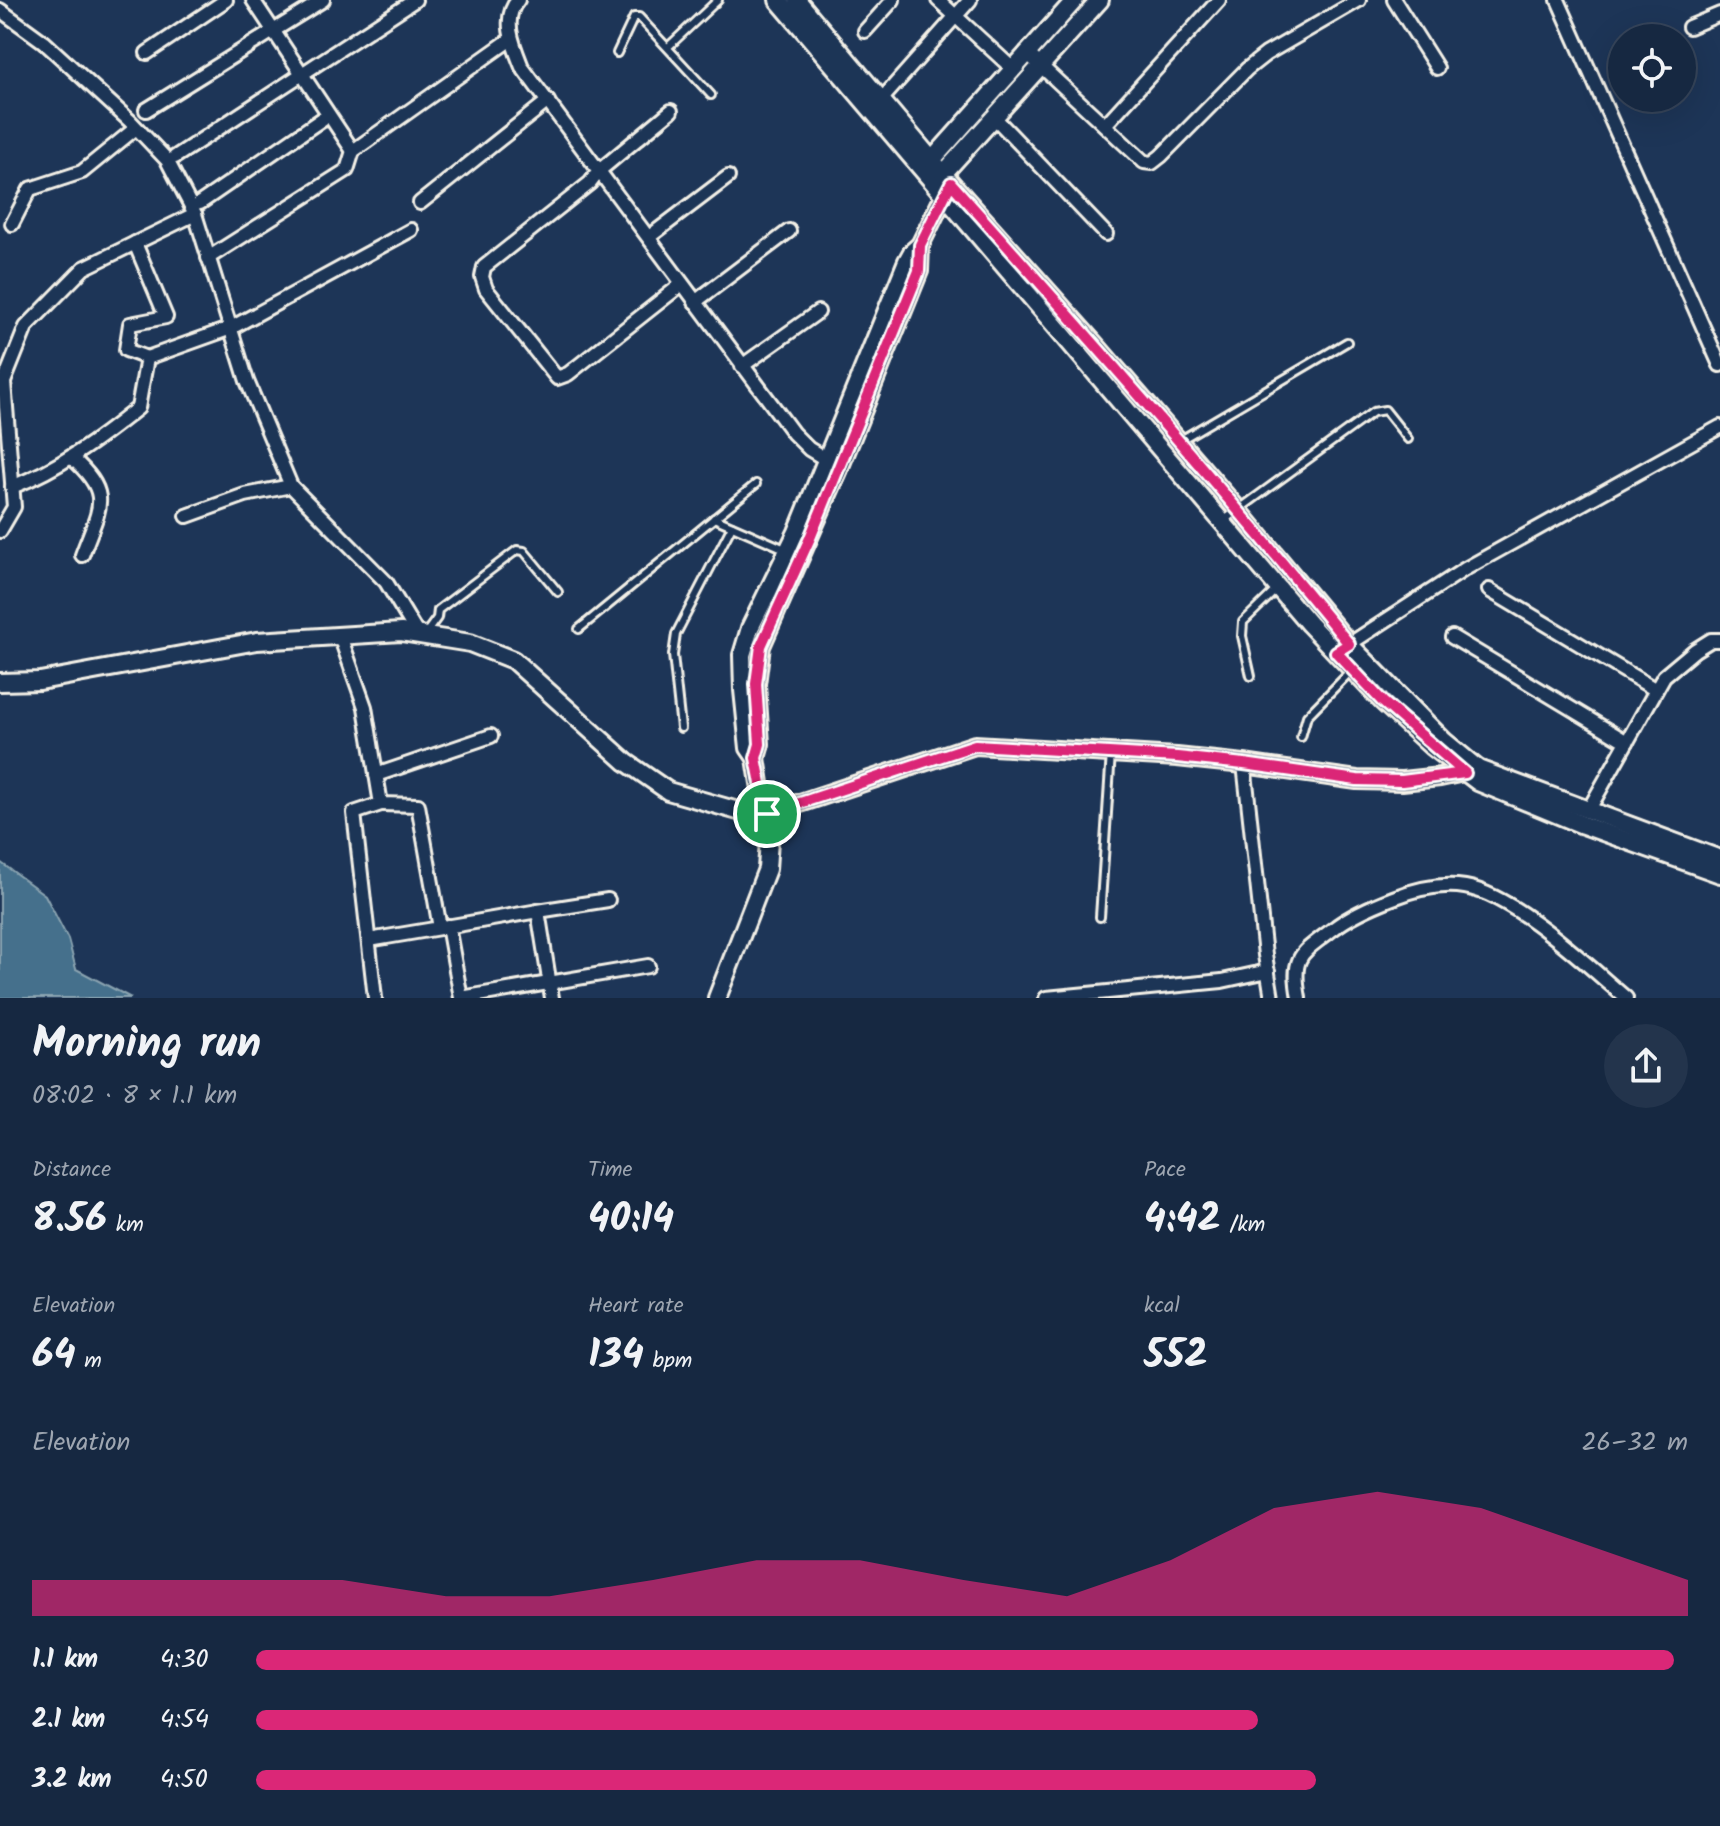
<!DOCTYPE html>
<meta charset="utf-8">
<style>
:root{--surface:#162841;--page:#23344c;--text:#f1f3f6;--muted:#9ea6b1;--line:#35445a;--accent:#db2777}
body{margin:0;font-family:Kalam,sans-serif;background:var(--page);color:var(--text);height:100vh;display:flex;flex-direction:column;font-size:30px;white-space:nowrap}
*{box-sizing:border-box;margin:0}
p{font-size:26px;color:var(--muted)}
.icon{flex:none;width:44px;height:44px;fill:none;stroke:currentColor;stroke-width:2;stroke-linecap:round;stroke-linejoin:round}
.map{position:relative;height:998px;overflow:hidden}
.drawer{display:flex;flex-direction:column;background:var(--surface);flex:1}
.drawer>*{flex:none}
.controls{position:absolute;left:1608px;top:24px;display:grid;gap:16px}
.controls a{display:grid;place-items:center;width:88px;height:88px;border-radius:50%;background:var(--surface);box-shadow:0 8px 32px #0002,0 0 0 2px var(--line);font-size:40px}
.pin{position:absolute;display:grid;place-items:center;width:68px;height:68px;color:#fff;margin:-34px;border:4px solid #fff;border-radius:50%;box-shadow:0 2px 8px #0007}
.round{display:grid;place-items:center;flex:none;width:84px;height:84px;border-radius:42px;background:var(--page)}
.headline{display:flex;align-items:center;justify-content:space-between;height:136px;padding:0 32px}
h1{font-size:44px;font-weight:700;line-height:60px}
.metrics{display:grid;grid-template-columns:repeat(3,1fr);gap:12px;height:136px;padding:8px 32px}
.metrics div{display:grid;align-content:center}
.metrics b{font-size:40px;font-weight:700}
.metrics small{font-size:22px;font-weight:400}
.metrics p{font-size:22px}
.chart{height:224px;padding:16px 32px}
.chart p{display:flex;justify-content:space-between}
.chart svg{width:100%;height:144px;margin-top:8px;fill:var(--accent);opacity:.7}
ul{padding:0 32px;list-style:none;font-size:26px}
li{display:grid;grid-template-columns:128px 96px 1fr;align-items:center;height:60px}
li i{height:20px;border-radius:10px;background:var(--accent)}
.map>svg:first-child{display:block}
.water{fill:#45708c;stroke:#8ba4b1;stroke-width:2}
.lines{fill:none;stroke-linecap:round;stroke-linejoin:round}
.service-casing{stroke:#f4f1e8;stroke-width:12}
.minor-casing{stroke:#f4f1e8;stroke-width:18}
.tertiary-casing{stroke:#f4f1e8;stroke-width:22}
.service{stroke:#1d3557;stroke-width:6}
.minor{stroke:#1d3557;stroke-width:12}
.tertiary{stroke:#1d3557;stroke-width:16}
.route-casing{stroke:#fff;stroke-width:16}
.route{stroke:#db2777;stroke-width:10}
</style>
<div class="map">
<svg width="1720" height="998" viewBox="0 0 1720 998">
<rect width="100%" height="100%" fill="#1d3557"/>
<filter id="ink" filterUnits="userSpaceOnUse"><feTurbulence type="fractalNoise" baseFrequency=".0125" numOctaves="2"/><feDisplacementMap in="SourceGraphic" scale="16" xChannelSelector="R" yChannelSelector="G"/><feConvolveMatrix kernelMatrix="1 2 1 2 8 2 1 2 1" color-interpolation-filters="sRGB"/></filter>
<g filter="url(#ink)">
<path class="water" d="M0,862l45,33 23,44 8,30 55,29h-131z"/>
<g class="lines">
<g class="service-casing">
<g id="service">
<path d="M668,47l50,-47"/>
<path d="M617,53l17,-36h5l72,78"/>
<path d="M1179,441l168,-99"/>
<path d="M714,518l71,31"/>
<path d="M1223,521l150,-109 12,-2 23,29"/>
<path d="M579,629l177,-145"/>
<path d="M426,633l11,-15 1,-8 79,-60 7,1 34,41"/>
<path d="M1251,676l-9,-40 1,-14 33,-32"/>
<path d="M681,728l-8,-73 3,-21 56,-108"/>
<path d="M1301,737l6,-21 45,-46"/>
<path d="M1100,917l11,-164"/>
</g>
</g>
<g class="minor-casing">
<g id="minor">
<path d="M253,0l100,151 158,-112"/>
<path d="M518,0c-17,19 -4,47 4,67l271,366 16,16 23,14"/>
<path d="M938,0l75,69"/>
<path d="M1394,0l43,68"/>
<path d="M1558,0l162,365"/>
<path d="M0,10l44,32 86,79 37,39 28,54"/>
<path d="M1689,27l31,-13"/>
<path d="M865,31l28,-31"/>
<path d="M1026,52l118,110 8,1 9,-7 86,-87 19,-15 93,-54"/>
<path d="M147,53l79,-53"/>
<path d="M882,99l88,-99"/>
<path d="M146,110l177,-110"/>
<path d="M671,111l-71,59 -10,13 -106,84 -2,10 4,12 71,89 11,-4 114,-90"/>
<path d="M995,118l111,116"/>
<path d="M1105,125l114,-125"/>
<path d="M175,157l240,-157"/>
<path d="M200,203l128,-88"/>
<path d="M420,203l128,-102"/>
<path d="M12,224l18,-35 52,-17 54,-44"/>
<path d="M649,237l79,-60"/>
<path d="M208,258l139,-88 6,-19"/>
<path d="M695,302l94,-71"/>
<path d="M147,358l84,-30 180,-98"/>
<path d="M742,366l76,-54"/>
<path d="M72,458c42,37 27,50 10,97"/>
<path d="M12,487c48,-19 86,-47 126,-79l9,-50 -21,-8 4,-26 36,-7 -31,-74"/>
<path d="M187,516l58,-21 46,-9"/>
<path d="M0,531l14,-24 -10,-125 22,-55 58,-59 111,-54 52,167 44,105 95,96 32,53"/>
<path d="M1489,590l167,100"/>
<path d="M340,636l25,71 16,97 37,1 22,123 98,-17 14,87"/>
<path d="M1452,637l175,105"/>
<path d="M1342,649l123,-80 255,-142"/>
<path d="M1244,764l21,191 7,43"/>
<path d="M376,775l115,-39"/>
<path d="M1588,811l76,-135 31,-26 16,-10h9"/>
<path d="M538,911l70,-11"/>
<path d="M448,926l13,72 187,-32"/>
<path d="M369,940l71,-12"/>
<path d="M375,998l-21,-185 27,-9"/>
<path d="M1046,998l176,-17 46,-10"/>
<path d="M1299,998c-8,-43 2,-44 34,-69 18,-14 39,-23 60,-31 23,-9 47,-15 72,-11 49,8 122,78 161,111"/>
</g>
</g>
<g class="tertiary-casing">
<g id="tertiary">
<path d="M778,0l531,624 74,78 48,44 47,36 105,43 137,49"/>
<path d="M797,0l154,183 148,166 139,161 111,134 95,97 34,28 242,90"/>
<path d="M932,160l143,-160"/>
<path d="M943,174l157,-174"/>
<path d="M0,682l40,-1 217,-40 144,-9 69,11 43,17 113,102 42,29 77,22 22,1 208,-69 202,12 67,7 113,16 45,1 38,-4 38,-8"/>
<path d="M756,758l4,-14 -4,-60 5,-38 78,-177 80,-198 1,-26"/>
<path d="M717,998l50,-129 2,-29 -13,-82 -7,-10 -6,-58 -1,-35 8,-27 47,-96 110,-271 5,-9 8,-7 28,-57"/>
</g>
</g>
<use href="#service" class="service"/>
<use href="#minor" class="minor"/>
<use href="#tertiary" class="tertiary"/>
</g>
</g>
<g class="lines" filter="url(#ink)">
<g class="route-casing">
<path id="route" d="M951,183c135,151 270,303 398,461l-13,8 47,50 82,71 -63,8 -45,-1 -113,-16 -67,-7 -202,-12 -208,69 -11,-56 4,-14 -4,-60 5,-38 49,-108 109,-267 1,-26z"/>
</g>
<use href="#route" class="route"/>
</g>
</svg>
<div class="controls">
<a><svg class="icon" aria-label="locate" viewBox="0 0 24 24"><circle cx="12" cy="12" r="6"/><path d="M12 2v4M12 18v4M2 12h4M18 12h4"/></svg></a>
</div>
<div class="pin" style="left:767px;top:814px;background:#1e9e55"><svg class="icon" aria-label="arrive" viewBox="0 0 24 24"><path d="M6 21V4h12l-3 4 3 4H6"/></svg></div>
</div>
<section class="drawer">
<div class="headline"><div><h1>Morning run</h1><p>08:02 · 8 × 1.1 km</p></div><a class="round"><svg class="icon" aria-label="share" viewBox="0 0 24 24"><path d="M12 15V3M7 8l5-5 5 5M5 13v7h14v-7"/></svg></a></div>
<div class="metrics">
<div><p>Distance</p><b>8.56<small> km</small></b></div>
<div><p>Time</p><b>40:14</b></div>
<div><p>Pace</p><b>4:42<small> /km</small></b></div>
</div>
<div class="metrics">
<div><p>Elevation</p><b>64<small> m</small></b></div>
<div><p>Heart rate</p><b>134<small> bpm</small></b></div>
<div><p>kcal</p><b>552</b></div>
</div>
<div class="chart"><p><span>Elevation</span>26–32 m</p>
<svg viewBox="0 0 160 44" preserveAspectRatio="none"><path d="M0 44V33L10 33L20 33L30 33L40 38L50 38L60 33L70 27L80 27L90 33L100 38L110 27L120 11L130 6L140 11L150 22L160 33V44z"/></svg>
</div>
<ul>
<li><b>1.1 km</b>4:30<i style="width:99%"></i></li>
<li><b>2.1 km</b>4:54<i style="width:70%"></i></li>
<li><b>3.2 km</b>4:50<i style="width:74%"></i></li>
</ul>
</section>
